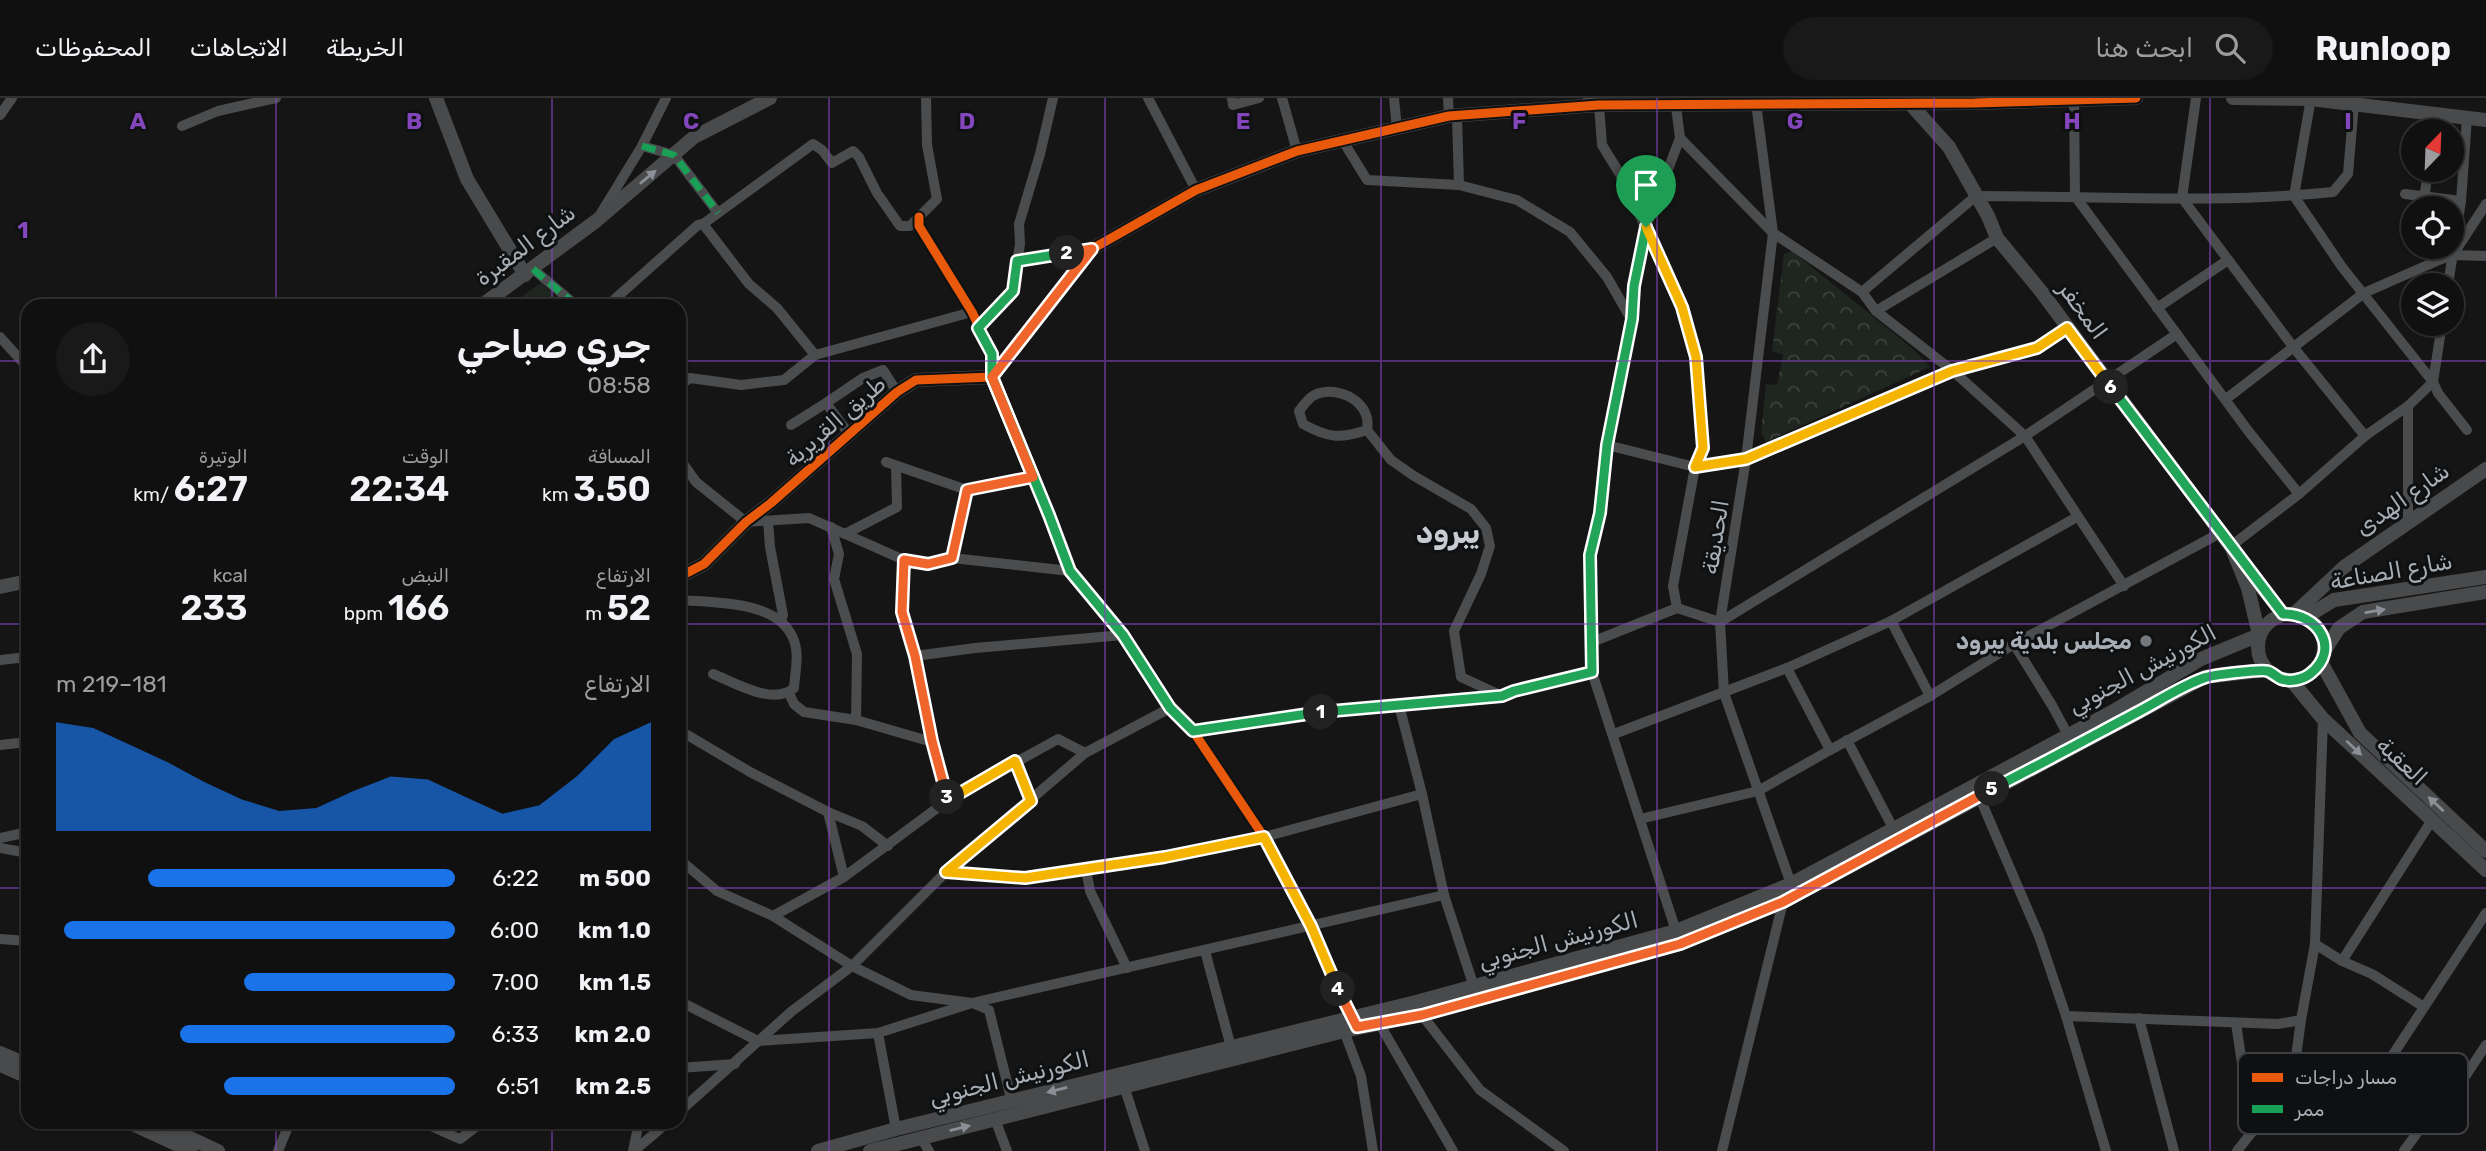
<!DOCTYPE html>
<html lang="ar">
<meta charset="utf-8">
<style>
:root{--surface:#101010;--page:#191919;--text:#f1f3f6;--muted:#9c9d9f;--line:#303030;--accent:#1a73e8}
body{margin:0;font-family:Rubik,Vazirmatn,sans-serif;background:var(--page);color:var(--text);direction:rtl;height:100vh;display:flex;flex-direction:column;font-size:26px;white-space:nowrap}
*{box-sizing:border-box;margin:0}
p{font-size:23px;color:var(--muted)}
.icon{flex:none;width:38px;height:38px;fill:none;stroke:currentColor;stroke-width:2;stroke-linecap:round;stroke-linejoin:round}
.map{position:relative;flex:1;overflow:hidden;direction:ltr}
.side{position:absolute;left:21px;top:201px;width:665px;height:830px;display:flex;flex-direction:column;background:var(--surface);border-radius:21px;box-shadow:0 2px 5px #0004,0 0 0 2px var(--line);direction:rtl}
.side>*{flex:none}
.needle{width:46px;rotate:23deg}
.fabs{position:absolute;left:2401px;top:21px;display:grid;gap:14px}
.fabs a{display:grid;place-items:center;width:63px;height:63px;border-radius:50%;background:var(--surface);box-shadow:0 2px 5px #0004,0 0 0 2px var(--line);font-size:35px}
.pin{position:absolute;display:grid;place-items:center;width:60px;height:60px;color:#fff;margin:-72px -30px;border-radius:50% 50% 50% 0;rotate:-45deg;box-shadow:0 0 7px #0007}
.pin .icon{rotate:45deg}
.km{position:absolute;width:35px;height:35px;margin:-18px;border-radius:50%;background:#222;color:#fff;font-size:19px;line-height:35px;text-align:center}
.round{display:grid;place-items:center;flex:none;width:74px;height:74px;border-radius:37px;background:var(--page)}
.head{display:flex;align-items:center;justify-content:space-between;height:119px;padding:0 35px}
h1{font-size:38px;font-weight:600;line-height:52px}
.stats{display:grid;grid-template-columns:repeat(3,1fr);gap:10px;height:119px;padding:7px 35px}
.stats div{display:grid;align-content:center}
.stats b{font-size:35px;font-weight:600}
.stats small{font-size:19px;font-weight:400}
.stats p{font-size:19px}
.chart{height:196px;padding:14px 35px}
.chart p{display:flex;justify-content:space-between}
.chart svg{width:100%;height:126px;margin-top:7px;fill:var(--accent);opacity:.7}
ul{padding:0 35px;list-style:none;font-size:23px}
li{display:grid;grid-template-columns:112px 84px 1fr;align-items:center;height:52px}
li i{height:18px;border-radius:9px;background:var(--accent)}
header{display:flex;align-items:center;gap:42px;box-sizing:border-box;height:98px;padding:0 35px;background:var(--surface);border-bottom:2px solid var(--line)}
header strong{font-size:33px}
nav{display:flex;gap:38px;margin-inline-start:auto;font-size:24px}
.search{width:490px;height:63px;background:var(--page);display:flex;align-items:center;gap:18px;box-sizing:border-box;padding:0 24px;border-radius:38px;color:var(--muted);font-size:26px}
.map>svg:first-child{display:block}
.cemetery{fill:url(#cemetery-stones)}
.park{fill:url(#park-crowns)}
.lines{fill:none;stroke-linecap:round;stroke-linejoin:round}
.street{stroke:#4a4c4e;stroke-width:10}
.secondary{stroke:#494a4c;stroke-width:14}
.quiet{stroke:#1a9f57;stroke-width:7;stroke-dasharray:14 7;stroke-linecap:butt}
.cycleway-casing{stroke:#0f1011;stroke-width:13}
.cycleway{stroke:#e8590c;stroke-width:9}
.oneway{fill:#8b9096}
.split-1-casing{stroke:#fff;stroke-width:14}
.split-2-casing{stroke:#fff;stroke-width:14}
.split-3-casing{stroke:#fff;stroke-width:14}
.split-4-casing{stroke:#fff;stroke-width:14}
.split-5-casing{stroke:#fff;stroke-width:14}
.split-6-casing{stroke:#fff;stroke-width:14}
.split-7-casing{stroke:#fff;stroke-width:14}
.split-1{stroke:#22a559;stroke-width:9}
.split-2{stroke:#22a559;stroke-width:9}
.split-3{stroke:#f0652b;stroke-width:9}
.split-4{stroke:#f5b400;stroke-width:9}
.split-5{stroke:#f0652b;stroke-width:9}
.split-6{stroke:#22a559;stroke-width:9}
.split-7{stroke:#f5b400;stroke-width:9}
.grid{fill:none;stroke:#8446bd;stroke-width:2;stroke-opacity:0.55}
.poi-dot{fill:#74787d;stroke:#0f1011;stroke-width:2.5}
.labels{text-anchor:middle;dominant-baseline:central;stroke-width:6;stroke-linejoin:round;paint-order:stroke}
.street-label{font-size:23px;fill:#a7aeb5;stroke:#0f1011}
.poi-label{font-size:23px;font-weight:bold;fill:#a7aeb5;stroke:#0f1011;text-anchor:end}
.district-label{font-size:30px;font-weight:bold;fill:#c8ccd2;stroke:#0f1011}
.key{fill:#0f1011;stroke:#3d3f42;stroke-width:2}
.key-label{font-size:19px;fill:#a7aeb5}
.grid-label{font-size:23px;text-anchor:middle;font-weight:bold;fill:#8446bd;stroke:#0f1011;stroke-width:6;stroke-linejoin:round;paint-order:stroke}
</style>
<header>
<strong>Runloop</strong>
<div class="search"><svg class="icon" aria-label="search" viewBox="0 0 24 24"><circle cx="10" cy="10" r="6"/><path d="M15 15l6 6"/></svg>ابحث هنا</div>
<nav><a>الخريطة</a><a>الاتجاهات</a><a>المحفوظات</a></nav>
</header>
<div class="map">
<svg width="2486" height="1053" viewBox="0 0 2486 1053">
<defs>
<pattern id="cemetery-stones" width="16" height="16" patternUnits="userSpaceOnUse" patternTransform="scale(1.75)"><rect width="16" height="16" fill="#1f251f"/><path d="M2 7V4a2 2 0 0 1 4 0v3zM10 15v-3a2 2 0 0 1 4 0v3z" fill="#3d423d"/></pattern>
<pattern id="park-crowns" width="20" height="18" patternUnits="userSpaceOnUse" patternTransform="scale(1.75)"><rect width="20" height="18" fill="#1f251f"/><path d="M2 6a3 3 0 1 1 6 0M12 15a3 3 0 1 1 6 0" fill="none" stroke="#3d423d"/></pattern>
</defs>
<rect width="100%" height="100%" fill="#151515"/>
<path class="cemetery" d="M541,185l24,23h-57z"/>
<path class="park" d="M1792,153l120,97 18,19 -164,75 -5,-10 5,-48 11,1 6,-30 -11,-4 12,-97z"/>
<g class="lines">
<g class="street">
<path d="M1148,0l48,92"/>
<path d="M1232,0l1,7 26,-7"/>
<path d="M1282,0l15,53"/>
<path d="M1394,0l3,31"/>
<path d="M1448,0l1,18"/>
<path d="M1588,0l11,7 3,40 21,34 59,128 14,50 7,91 -8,19 -22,119 4,22"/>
<path d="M2074,0l1,98 174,236 50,62"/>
<path d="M2196,0l-14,100 112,150 71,88"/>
<path d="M2311,0l-17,98 48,71 91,115 5,11 29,37"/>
<path d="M1675,1l5,39 93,95 89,59 14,19 77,60 72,65 99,150"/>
<path d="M1756,5l17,130 -27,226 -26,163 4,71 67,191"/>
<path d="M0,17l12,-17"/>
<path d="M1457,18l2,69 58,15 53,32 37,45 24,42"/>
<path d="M182,28l36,-15 58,-13"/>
<path d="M2434,33l3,-17"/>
<path d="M1343,43l24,39 92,5"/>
<path d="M642,48l32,9 44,58"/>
<path d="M2405,96l56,7"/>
<path d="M2423,110l5,-38"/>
<path d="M601,115l41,-67 24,-48"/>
<path d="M919,119v9l53,86 20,42v23l57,138 21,56 53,64 47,73 23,23 71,106 47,89 42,95"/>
<path d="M703,126l46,60 28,24 38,47"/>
<path d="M2456,152l30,-46"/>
<path d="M1017,163l75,-12"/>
<path d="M533,171l44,37"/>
<path d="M2448,187l13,-84 6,-83"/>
<path d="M1862,194l114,-96c119,0 239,8 357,-4l15,-18 6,-71"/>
<path d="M607,208l91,-81 5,-1 110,-80 9,6 10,13 21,-12 6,6 18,36 23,33h10l27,-27 -10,-54 -1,-47"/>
<path d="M2157,210l71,-48"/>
<path d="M1876,213l121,-73"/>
<path d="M978,230l35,-37 7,-47 -1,-20 21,-70 13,-56"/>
<path d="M0,239l28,31"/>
<path d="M679,288l11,-8 51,7 43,-5 31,-25 157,-43"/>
<path d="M2226,301l138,-106 75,-33 14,-5 33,1"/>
<path d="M679,317v21"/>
<path d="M791,327l35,-22"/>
<path d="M1367,332c-27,9 -39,8 -64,-6l-4,-13c3,-4 7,-9 11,-13 19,-16 63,0 57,32l24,30 23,16 57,33 15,19 4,18 -9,28 -27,57 7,46 41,19"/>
<path d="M849,336l-23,-31 37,-25 20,-8 14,22"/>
<path d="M1607,347l88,22 51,-8 207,-88 84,-23 30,-20"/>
<path d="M679,360l17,24 50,40 63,-4 95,42 24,4 24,-6 118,13"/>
<path d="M886,364l81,28 66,-13"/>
<path d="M768,423l2,26 13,68 -2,6"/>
<path d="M2408,423v-115"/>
<path d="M831,429l8,27 -5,25 23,75 -1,66"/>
<path d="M845,436l52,-27 -1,-41"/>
<path d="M2231,448l68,-52 66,-58 43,-30 25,-24 9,-58"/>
<path d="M952,460l15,-68"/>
<path d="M904,462l-2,52 13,44 17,86 16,58"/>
<path d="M679,502c35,3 98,0 114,38 7,15 2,34 1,50 -21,18 -58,-5 -81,-14"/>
<path d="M1891,523l39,75"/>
<path d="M1592,544l85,-34 43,14 305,-186 152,-102"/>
<path d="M2014,546l39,63 15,28"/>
<path d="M915,558l60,-8 148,-13"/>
<path d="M0,562l28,-3"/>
<path d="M1787,570l43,82"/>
<path d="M789,595l5,11 10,8 52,8 76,22"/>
<path d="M1399,607l23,89 22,101 30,92"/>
<path d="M679,632l71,42 78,40 34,14 26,20"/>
<path d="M1193,633l153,-22 156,-13 12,-5 78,-19"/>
<path d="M1614,636l173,-66 104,-47 186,-104"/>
<path d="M1847,642l46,88"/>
<path d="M0,647l28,-3"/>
<path d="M1015,663l16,40"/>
<path d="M1979,698l60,140 27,80 40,135"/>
<path d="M828,714l16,65"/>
<path d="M1640,721l118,-28 72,-41 100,-54 84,-52 208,-112"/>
<path d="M0,740l28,-6"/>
<path d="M0,750l28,5"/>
<path d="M679,761l38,32 56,25 79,50 59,29 61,8 17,7 23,92"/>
<path d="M1086,771l4,22 37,77"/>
<path d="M946,774l79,6 140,-21 99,-20 158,-43"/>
<path d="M2486,815l-96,146 54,36 12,-5 30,-45"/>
<path d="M773,818l71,-39 104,-77 110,-61 27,14"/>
<path d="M1676,833l-84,-259 -2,-117 10,-42 7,-68 25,-126 2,-33 12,-59 34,-89"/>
<path d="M0,841l28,2"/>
<path d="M2315,846l27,17 90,-141"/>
<path d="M1205,853l26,96"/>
<path d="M2342,863l30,13 52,33"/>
<path d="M679,903l79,40 120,-8 94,-30 472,-108"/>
<path d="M1422,917l58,75 84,61"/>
<path d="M2066,918l212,8 23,-4"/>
<path d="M2139,920l35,133"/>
<path d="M1379,925l74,128"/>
<path d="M2236,925l16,109"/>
<path d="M1344,933l17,45 12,75"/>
<path d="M878,935l18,96"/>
<path d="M679,970l56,-4"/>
<path d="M1124,988l21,65"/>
<path d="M679,1014l113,-101 60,-45 94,-94 139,-119 85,-45"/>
<path d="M995,1021l12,32"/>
<path d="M422,1024l38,17 22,-17"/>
<path d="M921,1040l8,13"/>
<path d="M278,1053l12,-29"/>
<path d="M633,1053l6,-29"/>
<path d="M634,1053l34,-29"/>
<path d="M1722,1053l61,-249"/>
<path d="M2237,1053l15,-19 33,-23 6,-16 10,-73 14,-76 8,-225"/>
<path d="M2404,1053l40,-56"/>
</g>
<g class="secondary">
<path d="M436,0l31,81 58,96"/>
<path d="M2233,0l77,1 176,21"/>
<path d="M1906,1l43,48 39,69 9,22 43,52 215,289 28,35"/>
<path d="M481,208l115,-85 98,-84 76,-39"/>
<path d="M679,479l25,-13 42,-42 25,-19 126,-111 19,-12 76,-3 100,-128 104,-59 101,-39 152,-35 150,-11 376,-2 161,-5"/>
<path d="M0,489l28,-6"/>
<path d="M2295,515l49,-46 142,-98"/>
<circle cx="2291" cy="549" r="33"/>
<path d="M2306,519l28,-17 152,-23"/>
<path d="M2325,552l14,-22 24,-16 123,-20"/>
<path d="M2321,564l39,71 126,118"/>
<path d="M2291,582l32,39 163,151"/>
<path d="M0,955l28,12"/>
<path d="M0,967l28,12"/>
<path d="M128,1024l63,29"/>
<path d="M156,1024l62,29"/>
<path d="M818,1053l78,-22 520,-127 260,-71 115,-47 319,-171 91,-54 58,-24 -11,-47 -17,-42"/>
<path d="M870,1053l474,-120 78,-16 258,-71 103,-42 422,-225 61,-7"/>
</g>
<g class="quiet">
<path d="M642,48l32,9 44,58"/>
<path d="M533,171l44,37"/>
</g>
<g class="cycleway-casing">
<g id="cycleway">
<path d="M919,119v9l53,86 20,42v23l57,138 21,56 53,64 47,73 23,23 71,106 47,89 46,101"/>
<path d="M679,479l25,-13 42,-42 25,-19 126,-111 19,-12 76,-3 100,-128 104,-59 101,-39 152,-35 150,-11 376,-2 161,-5"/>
</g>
</g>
<use href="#cycleway" class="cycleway"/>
</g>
<defs><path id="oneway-solid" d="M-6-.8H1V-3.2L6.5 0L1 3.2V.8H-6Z" transform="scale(1.75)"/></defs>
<g class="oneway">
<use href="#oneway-solid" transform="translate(648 79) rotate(-40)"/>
<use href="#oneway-solid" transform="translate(2375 513) rotate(-10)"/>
<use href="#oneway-solid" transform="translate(2354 650) rotate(43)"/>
<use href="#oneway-solid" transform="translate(2436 706) rotate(-137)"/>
<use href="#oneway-solid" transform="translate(1057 992) rotate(166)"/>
<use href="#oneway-solid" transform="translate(960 1030) rotate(-14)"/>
</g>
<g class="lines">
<g class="split-1-casing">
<path id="split-1" d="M1321,614l181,-16 12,-5 78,-19 -2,-117 10,-42 7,-68 25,-126 2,-33 12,-59"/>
</g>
<g class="split-2-casing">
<path id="split-2" d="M1067,155l-50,8 -4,30 -35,37 14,26v23l57,138 21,56 53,64 47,73 23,23 128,-19"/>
</g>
<g class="split-3-casing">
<path id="split-3" d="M947,699l-15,-56 -17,-85 -13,-44 2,-52 24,4 24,-6 15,-68 66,-13 -41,-100 100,-128 -25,4"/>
</g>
<g class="split-4-casing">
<path id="split-4" d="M947,699l1,3 67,-39 16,40 -85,71 79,6 140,-21 99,-20 47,89 27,63"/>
</g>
<g class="split-5-casing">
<path id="split-5" d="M1338,891l19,38 65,-12 258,-71 103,-42 209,-113"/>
</g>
<g class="split-6-casing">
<path id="split-6" d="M1992,691c49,-25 97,-51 146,-77 21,-11 43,-26 66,-34 7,-3 58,-9 63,-7 5,1 9,6 14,8 9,3 22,1 30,-6 30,-24 7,-60 -28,-59l-172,-227"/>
</g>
<g class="split-7-casing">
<path id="split-7" d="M1646,129l36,80 14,50 7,91 -8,19 51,-8 206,-88 85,-23 30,-20 44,59"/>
</g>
<use href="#split-1" class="split-1"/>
<use href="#split-2" class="split-2"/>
<use href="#split-3" class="split-3"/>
<use href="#split-4" class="split-4"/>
<use href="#split-5" class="split-5"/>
<use href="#split-6" class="split-6"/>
<use href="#split-7" class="split-7"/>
</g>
<path class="grid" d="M276,0v208M552,0v208M829,0v1053M1105,0v1053M1381,0v1053M1657,0v1053M1934,0v1053M2210,0v1053M0,263h28M679,263h1807M0,526h28M679,526h1807M0,790h28M679,790h1807M276,1024v29M552,1024v29"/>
<circle class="poi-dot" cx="2146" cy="543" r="7"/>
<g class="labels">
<g class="street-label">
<text transform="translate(525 147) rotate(-37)">شارع المقبرة</text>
<text transform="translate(2083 212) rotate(54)">المخفر</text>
<text transform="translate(835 323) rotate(-41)">طريق القريرية</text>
<text transform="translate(2402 401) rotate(-35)">شارع الهدى</text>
<text transform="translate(1715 439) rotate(-81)">الحديقة</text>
<text transform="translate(2391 473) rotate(-10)">شارع الصناعة</text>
<text transform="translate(2142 571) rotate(-28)">الكورنيش الجنوبي</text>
<text transform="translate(2402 663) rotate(43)">العقبة</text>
<text transform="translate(1558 842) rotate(-15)">الكورنيش الجنوبي</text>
<text transform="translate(1009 980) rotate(-14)">الكورنيش الجنوبي</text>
</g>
<g class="poi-label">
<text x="2132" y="543">مجلس بلدية يبرود</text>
</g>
<g class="district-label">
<text x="1448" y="435">يبرود</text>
</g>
</g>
<rect x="2238" y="955" width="230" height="81" rx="10" class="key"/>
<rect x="2252" y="975" width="31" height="9" fill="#e8590c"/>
<rect x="2252" y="1007" width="31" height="8" fill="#1a9f57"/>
<g class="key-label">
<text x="2295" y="986">مسار دراجات</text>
<text x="2295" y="1018">ممر</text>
</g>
<g class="grid-label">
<text x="138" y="31">A</text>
<text x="414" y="31">B</text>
<text x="691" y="31">C</text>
<text x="967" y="31">D</text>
<text x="1243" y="31">E</text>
<text x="1519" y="31">F</text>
<text x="1795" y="31">G</text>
<text x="2072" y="31">H</text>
<text x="2348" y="31">I</text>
<text x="23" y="140">1</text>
</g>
</svg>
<div class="fabs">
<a><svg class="needle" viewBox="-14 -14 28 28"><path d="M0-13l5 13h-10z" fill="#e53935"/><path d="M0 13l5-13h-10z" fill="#9c9d9f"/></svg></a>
<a><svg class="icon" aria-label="locate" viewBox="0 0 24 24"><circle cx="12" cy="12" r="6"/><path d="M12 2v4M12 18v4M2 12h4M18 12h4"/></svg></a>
<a><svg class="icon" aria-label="layers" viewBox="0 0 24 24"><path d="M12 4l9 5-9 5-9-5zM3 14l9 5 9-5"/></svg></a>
</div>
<div class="pin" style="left:1646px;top:129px;background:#1e9e55"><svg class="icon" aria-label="arrive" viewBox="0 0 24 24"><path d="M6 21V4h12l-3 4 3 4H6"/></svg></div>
<b class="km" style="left:1321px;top:614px">1</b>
<b class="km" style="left:1067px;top:155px">2</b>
<b class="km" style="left:947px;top:699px">3</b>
<b class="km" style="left:1338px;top:891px">4</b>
<b class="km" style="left:1992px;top:691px">5</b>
<b class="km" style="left:2111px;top:289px">6</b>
<section class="side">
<div class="head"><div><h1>جري صباحي</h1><p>08:58</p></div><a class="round"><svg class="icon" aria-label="share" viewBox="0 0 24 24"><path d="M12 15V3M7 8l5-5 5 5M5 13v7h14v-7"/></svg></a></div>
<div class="stats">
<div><p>المسافة</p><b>3.50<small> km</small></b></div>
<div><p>الوقت</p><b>22:34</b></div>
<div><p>الوتيرة</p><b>6:27<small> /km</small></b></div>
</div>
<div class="stats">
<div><p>الارتفاع</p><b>52<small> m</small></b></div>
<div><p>النبض</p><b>166<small> bpm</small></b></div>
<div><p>kcal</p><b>233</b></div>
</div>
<div class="chart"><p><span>الارتفاع</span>181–219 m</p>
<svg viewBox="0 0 160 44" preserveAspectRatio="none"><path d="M0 44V6L10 8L20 14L30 20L40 27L50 33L60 37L70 36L80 30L90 25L100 26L110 32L120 38L130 35L140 25L150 12L160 6V44z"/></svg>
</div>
<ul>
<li><b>500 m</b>6:22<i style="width:77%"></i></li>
<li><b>1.0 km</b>6:00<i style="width:98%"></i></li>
<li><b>1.5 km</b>7:00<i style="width:53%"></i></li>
<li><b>2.0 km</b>6:33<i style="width:69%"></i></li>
<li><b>2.5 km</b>6:51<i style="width:58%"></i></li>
</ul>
</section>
</div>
